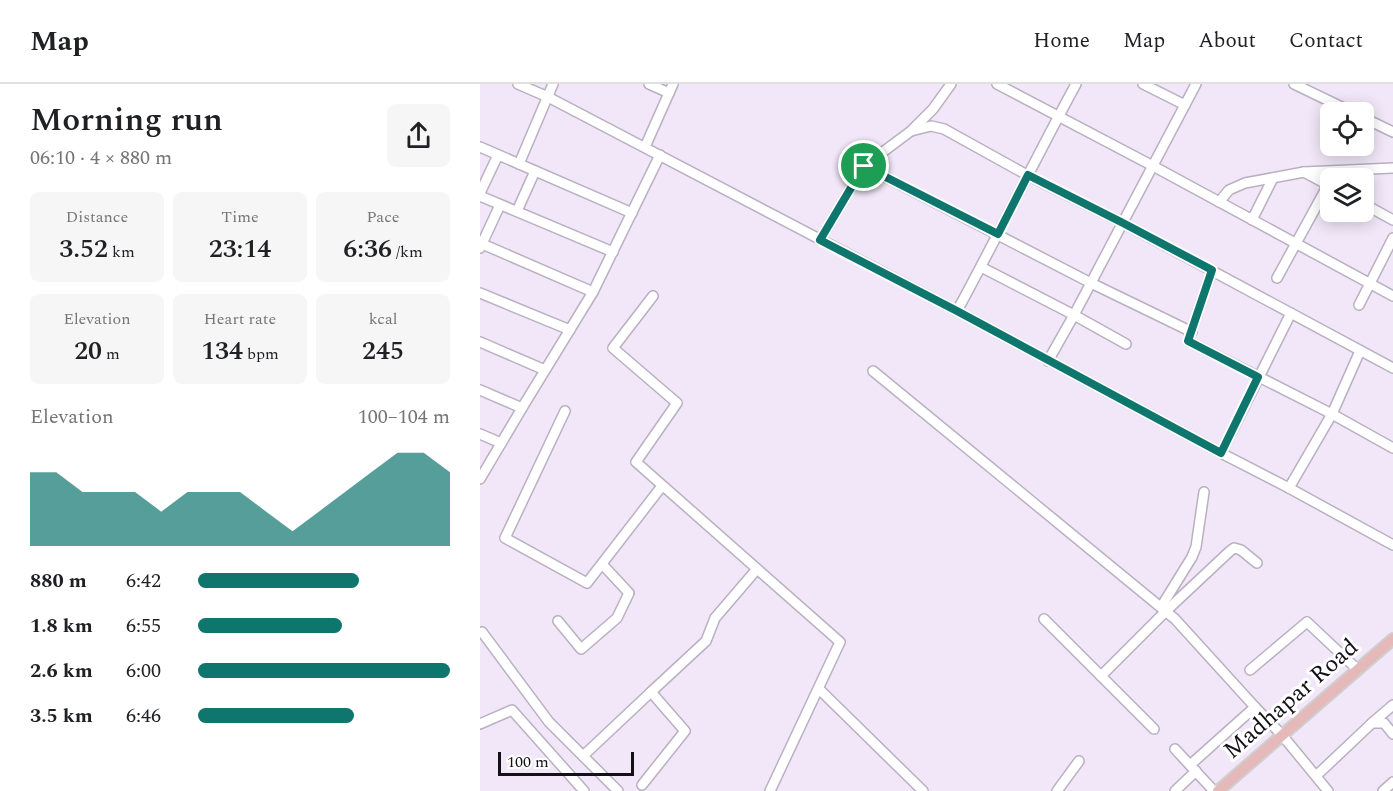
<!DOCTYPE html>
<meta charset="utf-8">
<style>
:root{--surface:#fff;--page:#f6f6f6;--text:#202124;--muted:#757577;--line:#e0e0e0;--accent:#0f766e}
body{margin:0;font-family:Spectral,serif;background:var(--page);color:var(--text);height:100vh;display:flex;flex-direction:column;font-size:22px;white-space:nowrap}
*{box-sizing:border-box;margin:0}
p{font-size:20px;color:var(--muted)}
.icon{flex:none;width:33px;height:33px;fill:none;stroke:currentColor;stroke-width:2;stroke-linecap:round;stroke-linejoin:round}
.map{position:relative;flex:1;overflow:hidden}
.side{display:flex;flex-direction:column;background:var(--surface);width:480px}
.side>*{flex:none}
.controls{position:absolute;left:840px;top:18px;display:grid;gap:12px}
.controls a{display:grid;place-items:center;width:54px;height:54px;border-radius:9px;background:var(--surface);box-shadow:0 3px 15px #0003;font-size:30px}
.scale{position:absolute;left:18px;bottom:15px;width:136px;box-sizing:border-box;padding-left:6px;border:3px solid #141116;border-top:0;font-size:16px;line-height:21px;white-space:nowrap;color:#141116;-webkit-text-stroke:4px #fff;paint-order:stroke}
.pin{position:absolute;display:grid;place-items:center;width:51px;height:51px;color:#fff;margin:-26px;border:3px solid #fff;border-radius:50%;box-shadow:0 2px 6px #0007}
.round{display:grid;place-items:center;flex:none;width:63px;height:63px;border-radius:9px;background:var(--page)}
.head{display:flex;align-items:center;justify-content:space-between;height:102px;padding:0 30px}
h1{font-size:33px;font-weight:600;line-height:45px}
.stats{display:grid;grid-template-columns:repeat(3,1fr);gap:9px;height:102px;padding:6px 30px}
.stats div{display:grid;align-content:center;border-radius:9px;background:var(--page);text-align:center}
.stats b{font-size:26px;font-weight:600}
.stats small{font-size:16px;font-weight:400}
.stats p{font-size:16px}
.chart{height:168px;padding:12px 30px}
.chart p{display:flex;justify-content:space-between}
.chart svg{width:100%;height:108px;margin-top:6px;fill:var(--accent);opacity:.7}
ul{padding:0 30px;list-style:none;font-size:20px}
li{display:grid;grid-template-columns:96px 72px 1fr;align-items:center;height:45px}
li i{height:15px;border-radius:8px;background:var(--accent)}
header{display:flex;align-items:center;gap:36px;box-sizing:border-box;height:84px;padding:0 30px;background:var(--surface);border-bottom:2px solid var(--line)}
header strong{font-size:28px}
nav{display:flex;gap:33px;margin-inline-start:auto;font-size:21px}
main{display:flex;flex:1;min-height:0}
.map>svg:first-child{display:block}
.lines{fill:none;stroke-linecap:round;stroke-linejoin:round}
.minor-casing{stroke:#b9b0c0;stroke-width:12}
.major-casing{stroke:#d0cfd0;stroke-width:14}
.minor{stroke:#fff;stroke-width:9}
.major{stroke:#e5b8b9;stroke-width:10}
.route-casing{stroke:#fff;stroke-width:12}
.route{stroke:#0f766e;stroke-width:8}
.labels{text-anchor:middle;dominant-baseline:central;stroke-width:6;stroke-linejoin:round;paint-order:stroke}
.street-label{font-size:24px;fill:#141116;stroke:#fff}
</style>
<header>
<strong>Map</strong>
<nav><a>Home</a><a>Map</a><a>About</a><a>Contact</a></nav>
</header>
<main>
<section class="side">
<div class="head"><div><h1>Morning run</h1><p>06:10 · 4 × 880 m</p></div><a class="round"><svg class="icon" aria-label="share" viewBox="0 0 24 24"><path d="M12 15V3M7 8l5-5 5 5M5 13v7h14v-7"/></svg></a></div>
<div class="stats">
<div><p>Distance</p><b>3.52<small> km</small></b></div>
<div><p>Time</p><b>23:14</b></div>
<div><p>Pace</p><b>6:36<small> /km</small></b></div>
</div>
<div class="stats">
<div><p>Elevation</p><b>20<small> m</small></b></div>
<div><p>Heart rate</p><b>134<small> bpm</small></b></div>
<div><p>kcal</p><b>245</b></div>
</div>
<div class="chart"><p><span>Elevation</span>100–104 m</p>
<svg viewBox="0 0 160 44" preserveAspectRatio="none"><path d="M0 44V14L10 14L20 22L30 22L40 22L50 30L60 22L70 22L80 22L90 30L100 38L110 30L120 22L130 14L140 6L150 6L160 14V44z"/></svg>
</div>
<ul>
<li><b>880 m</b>6:42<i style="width:64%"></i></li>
<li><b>1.8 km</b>6:55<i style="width:57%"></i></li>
<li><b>2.6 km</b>6:00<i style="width:100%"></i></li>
<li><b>3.5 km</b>6:46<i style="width:62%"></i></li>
</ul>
</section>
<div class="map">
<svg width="913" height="707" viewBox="0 0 913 707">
<rect width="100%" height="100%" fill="#f1e7f8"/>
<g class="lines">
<g class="minor-casing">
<g id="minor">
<path d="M38,0l30,13 409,214 264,142 68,35 104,57"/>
<path d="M169,0l20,9"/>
<path d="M517,0l156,82 240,130"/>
<path d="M663,0l42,21"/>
<path d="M814,0l58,28"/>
<path d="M884,34l29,14"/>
<path d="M431,47l20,-5 13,3 83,46 96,48 270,145"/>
<path d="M0,63l152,66"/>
<path d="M165,63l28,-63"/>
<path d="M39,80l34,-80"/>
<path d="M384,82l227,117 101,49"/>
<path d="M824,88l26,14"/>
<path d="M0,109l18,-38"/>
<path d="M0,112l133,56"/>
<path d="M739,118l10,-12 16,-7 59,-11 89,-4"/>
<path d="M884,120l29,16"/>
<path d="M37,127l18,-40"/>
<path d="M772,136l21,-42"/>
<path d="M340,156l44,-74 47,-35 22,-22 18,-25"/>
<path d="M0,159l113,49"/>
<path d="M0,164l20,-43"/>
<path d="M501,183l93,48 52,29"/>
<path d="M732,186l-24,71 144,73 61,34"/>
<path d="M797,194l51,-93"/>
<path d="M0,209l90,37"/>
<path d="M173,212l-40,52 64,55 -41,59 204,180 -70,149"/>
<path d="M879,221l34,-67"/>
<path d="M477,227c41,-75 78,-152 119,-227"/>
<path d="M0,258l65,28"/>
<path d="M568,277l26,-46 122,-231"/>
<path d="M393,287l302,248 80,88 27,28 46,56"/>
<path d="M0,306l42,18"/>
<path d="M85,327l-60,127 82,45 75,-97"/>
<path d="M0,350l21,9"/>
<path d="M741,369l70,-140"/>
<path d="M0,395l45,-76 68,-111 67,-137"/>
<path d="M809,404l43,-74 28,-63"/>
<path d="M681,523l31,-50 4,-10 8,-55"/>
<path d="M564,535l110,110"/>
<path d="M78,537l23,28 36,-31 12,-25 -27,-29"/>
<path d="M2,548l67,90 69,69"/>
<path d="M770,586l57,-48 51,48"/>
<path d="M621,592l65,-65 64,-60 4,-3 7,2 16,13"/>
<path d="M339,605l104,102"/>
<path d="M171,608l55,-51 9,-23 42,-49"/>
<path d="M892,639l21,-18"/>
<path d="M0,640l32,-14 72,81"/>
<path d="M695,665l39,42"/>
<path d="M103,672l68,-64 34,39 -43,54"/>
<path d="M710,681l65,-58"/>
<path d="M836,692l56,-53h12l9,11"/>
<path d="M577,707l22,-30"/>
<path d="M695,707l21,-20"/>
<path d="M903,707l10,-9"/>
</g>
</g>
<g class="major-casing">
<path id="major" d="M738,707l175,-152"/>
</g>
<use href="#minor" class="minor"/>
<use href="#major" class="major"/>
</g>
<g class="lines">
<g class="route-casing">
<path id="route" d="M384,82l134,68 30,-59 95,48 89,47 -24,71 70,36 -37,76 -264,-142 -137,-71z"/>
</g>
<use href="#route" class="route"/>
</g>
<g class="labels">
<g class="street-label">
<text transform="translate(811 615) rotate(-41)">Madhapar Road</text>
</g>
</g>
</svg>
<div class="controls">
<a><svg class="icon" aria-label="locate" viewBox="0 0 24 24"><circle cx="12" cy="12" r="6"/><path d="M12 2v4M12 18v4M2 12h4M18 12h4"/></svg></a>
<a><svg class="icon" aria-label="layers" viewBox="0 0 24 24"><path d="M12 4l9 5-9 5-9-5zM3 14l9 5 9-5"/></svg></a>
</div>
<div class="scale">100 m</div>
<div class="pin" style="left:384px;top:82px;background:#1e9e55"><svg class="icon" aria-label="arrive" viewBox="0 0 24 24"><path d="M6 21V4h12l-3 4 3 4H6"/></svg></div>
</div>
</main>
